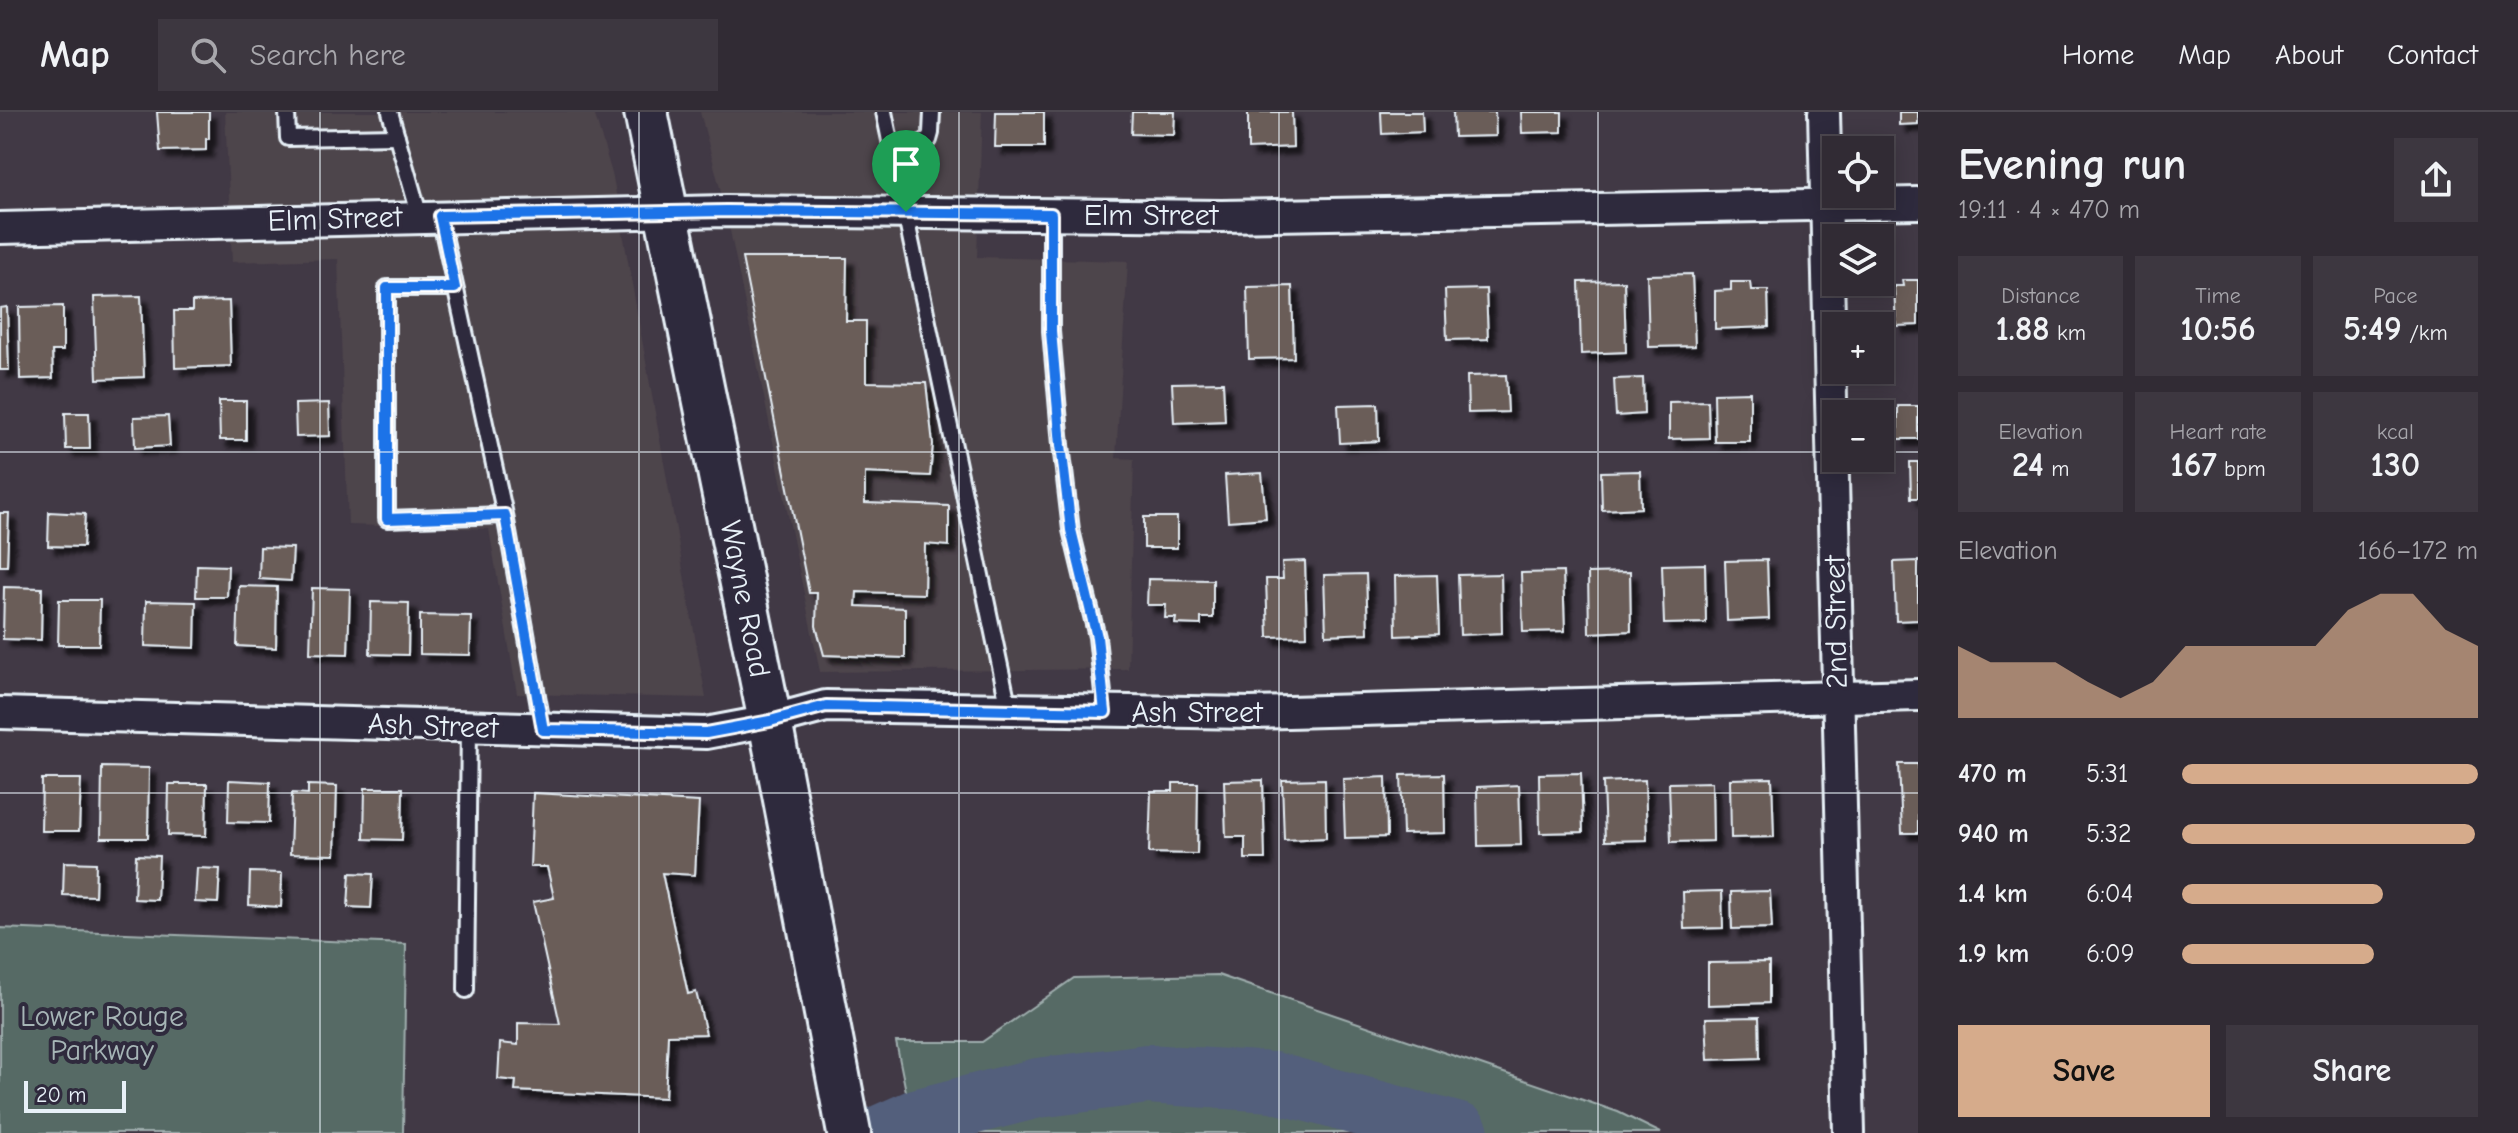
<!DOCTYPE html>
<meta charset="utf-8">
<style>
:root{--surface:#312b34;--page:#3d3740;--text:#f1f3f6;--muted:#a8a7ac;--line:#4c474f;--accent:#d6ab8b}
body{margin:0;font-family:"Comic Neue",sans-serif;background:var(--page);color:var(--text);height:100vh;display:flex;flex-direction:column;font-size:30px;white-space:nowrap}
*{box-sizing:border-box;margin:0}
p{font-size:26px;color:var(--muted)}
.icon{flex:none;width:44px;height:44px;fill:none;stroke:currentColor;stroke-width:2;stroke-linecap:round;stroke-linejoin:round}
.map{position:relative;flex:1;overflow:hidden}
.drawer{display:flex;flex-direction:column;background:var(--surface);width:600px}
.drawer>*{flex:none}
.tools{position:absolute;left:1822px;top:24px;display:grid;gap:16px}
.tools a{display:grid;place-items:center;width:72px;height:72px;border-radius:0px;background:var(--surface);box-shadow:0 4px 20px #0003,0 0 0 2px var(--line);font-size:40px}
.scale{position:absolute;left:24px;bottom:20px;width:102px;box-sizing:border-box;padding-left:8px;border:4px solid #e8f1f8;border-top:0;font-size:22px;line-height:28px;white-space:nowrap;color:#e8f1f8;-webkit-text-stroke:6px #2f2a3d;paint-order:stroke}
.pin{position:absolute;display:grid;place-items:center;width:68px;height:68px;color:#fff;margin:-82px -34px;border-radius:50% 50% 50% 0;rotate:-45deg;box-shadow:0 0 8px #0007}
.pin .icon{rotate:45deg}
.round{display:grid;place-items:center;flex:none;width:84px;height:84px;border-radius:0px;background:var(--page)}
.summary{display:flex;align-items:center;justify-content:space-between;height:136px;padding:0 40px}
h1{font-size:44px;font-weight:700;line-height:60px}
.stats{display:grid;grid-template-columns:repeat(3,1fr);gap:12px;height:136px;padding:8px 40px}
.stats div{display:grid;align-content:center;border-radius:0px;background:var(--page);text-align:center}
.stats b{font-size:34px;font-weight:700}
.stats small{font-size:22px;font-weight:400}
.stats p{font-size:22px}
.chart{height:224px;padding:16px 40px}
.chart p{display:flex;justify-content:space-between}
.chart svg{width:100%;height:144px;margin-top:8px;fill:var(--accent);opacity:.7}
.cta{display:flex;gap:16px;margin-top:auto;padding:16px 40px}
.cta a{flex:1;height:92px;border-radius:0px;background:var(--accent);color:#111;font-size:32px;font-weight:700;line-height:92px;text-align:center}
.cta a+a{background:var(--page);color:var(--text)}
ul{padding:0 40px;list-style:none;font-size:26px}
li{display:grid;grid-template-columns:128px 96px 1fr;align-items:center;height:60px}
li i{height:20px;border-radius:10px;background:var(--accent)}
header{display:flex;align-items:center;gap:48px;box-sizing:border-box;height:112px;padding:0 40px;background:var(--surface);border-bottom:2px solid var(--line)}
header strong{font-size:38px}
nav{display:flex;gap:44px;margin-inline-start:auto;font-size:28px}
.search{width:560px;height:72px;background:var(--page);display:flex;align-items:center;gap:20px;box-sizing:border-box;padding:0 28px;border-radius:0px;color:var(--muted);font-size:30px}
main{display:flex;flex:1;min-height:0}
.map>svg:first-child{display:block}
.built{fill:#4d444b}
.green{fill:#566b65;stroke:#9faeae;stroke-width:2}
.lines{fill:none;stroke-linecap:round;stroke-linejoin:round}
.river{stroke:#525e7b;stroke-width:60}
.building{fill:#6a5d59;stroke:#e8f1f8;stroke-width:2;filter:url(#shadow)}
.lane-casing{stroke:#e8f1f8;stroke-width:20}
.street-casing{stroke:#e8f1f8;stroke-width:36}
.secondary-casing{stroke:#e8f1f8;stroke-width:48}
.lane{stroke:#2f2a3d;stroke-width:14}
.street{stroke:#2f2a3d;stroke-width:30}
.secondary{stroke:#2f2a3d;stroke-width:42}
.route-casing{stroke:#fff;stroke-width:16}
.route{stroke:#1a73e8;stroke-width:10}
.grid{fill:none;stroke:#e8f1f8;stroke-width:2;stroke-opacity:0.55}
.labels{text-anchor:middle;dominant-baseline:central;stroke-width:8;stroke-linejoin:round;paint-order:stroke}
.street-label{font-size:30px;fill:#e8f1f8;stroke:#2f2a3d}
.park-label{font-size:30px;fill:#a6b5b6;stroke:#2f2a3d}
</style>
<header>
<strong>Map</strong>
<div class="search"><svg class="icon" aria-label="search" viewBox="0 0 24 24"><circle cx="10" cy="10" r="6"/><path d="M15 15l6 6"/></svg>Search here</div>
<nav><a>Home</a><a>Map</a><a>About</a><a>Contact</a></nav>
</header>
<main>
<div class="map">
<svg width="1918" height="1021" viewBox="0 0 1918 1021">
<defs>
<filter id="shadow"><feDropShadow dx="7" dy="7" stdDeviation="2" flood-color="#0009"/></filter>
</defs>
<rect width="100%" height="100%" fill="#413945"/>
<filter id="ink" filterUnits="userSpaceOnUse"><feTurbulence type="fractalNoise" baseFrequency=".0125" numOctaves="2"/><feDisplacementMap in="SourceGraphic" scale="16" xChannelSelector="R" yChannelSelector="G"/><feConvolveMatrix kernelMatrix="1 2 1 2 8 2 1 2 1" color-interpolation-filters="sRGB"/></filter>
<g filter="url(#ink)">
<g class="built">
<path d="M225,0h369l19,65 93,521 -189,-4 -28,-165 -141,-4 -10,-266 -106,3z"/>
<path d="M700,0h282l-5,145 151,4 -12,197 18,1 -6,210 -308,3 -94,-461z"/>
</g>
<g class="green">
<path d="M0,816l406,16 -3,189h-403z"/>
<path d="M1218,863l400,137 43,21h-776l27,-12 -16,-79h86l92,-64z"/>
</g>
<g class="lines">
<path class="river" d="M885,1021l34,-15 119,-30 109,-14 126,8 186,51"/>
</g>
<g class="building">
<path d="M157,0h52v27h-3v11l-46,1z"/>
<path d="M996,0h48v35h-49z"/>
<path d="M1132,0h43l-1,23 -43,-1z"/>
<path d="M1248,0h44l1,35 -45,2z"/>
<path d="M1381,0h41l1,20 -41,2z"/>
<path d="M1453,0h42l1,24 -42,1z"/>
<path d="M1521,0h41v20l-40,1z"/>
<path d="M1899,0h19v12l-19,1z"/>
<path d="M742,146h105l-1,63h20v61l60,1 7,61 -3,32 -65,-3v30l84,3v40l-24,-2 -1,50 -67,-2 -1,14 49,2v50l-81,-3 -8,-29 1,-33h-8z"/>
<path d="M1692,162l3,72 -46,1 -2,-72z"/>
<path d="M1902,168h16v45l-22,1 -2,-40h9z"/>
<path d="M1624,169l2,71 -45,2 -2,-72z"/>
<path d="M1731,170h19l1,8h17l1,37 -54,2v-38l16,-1z"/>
<path d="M1292,174l2,72 -45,1 -2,-72z"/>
<path d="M1486,177l2,50 -41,1 -2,-50z"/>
<path d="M141,184l3,81 -47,2 -3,-82z"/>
<path d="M229,189l2,65 -56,2 -1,-57h18v-9z"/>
<path d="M63,194v45h-11l1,27 -33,1 -1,-72z"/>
<path d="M7,195l2,63h-9v-62z"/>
<path d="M1506,263l2,37 -40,1 -1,-37z"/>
<path d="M1643,266l1,36 -28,2 -2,-37z"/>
<path d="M1223,270l2,39 -51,2 -2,-40z"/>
<path d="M1750,280v50h-35l-1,-49z"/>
<path d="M219,289h27v39h-26z"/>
<path d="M1708,289l1,37 -40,1v-37z"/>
<path d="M329,291l1,33 -34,1 -1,-33z"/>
<path d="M1378,292l1,37 -39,2 -2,-38z"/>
<rect x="1898" y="294" width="20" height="33"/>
<path d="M65,301h24l1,36h-24z"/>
<path d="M168,304l2,30 -35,2 -1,-31z"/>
<path d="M1910,350h8v36h-7z"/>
<path d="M1640,359l1,37 -39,2 -1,-38z"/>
<path d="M1262,361l4,45 -38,3 -3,-46z"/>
<path d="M49,400l36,2 -2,33 -35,-1z"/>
<path d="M0,401h9l-2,53h-7z"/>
<rect x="1144" y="405" width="33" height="31"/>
<path d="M260,435l33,1 -2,33 -32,-2z"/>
<path d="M1767,448l2,59 -42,2 -2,-60z"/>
<path d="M1305,449l2,75 -39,1 -2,-58h17l-1,-17z"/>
<path d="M1918,449v59l-22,1 -2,-59z"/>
<path d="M1705,452l1,59 -42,1 -2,-59z"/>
<path d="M197,453l31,1 -1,31h-31z"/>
<path d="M1563,460l2,59 -42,1 -2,-59z"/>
<path d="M1630,460l1,59 -42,2 -1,-60z"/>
<path d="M1366,462l2,59 -42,2 -2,-60z"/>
<path d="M1501,462l1,59 -42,2 -2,-60z"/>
<path d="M1437,463l2,59 -43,2 -1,-60z"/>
<path d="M1148,467l65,1v38h-12v7l-26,-1 1,-6h-11l1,-13h-19z"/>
<path d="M239,474l38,1 -1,61 -39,-2z"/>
<path d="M4,475l38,1 -1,52 -38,-1z"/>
<path d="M312,476l38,1 -2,65 -38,-1z"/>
<path d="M59,488h41l-1,45h-41z"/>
<path d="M146,489l50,1 -1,46 -50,-2z"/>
<path d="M371,490l38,1 -1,52 -38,-1z"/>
<path d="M420,503l51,1 -1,39 -50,-1z"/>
<path d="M1899,652h19v69h-16z"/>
<path d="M102,655l47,1 -1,70h-47z"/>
<path d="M1581,661l2,59 -43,1 -1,-59z"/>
<path d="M1444,662l1,59 -42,1 -2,-59z"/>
<path d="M1386,665l1,60 -42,1 -2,-59z"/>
<path d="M1772,666l2,59 -43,1 -1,-59z"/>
<path d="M42,667h39l-2,52h-38z"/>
<path d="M1325,667l1,59 -42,2 -2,-60z"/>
<path d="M229,668l41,2 -1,41 -41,-1z"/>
<path d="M1263,668l2,79h-20v-22h-19l-2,-56z"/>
<path d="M1645,668l2,60 -42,1 -2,-59z"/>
<path d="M1712,670l1,59 -42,1 -2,-59z"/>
<path d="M1173,671h25l-1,71 -48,-1 2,-62h22z"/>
<path d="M169,672h38l-1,52 -38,-1z"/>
<path d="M308,673l29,1 -2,69 -45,-1 2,-61 16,1z"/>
<path d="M1519,673l2,60 -43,1 -1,-59z"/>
<path d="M365,676h38l-1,52 -38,-1z"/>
<path d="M533,681l166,9 -4,73 -33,-2 26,121 8,-2 10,42 -38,1 -3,63 -150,-7 1,-10 -18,-2 2,-36 18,2v-22l42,1 -27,-122 21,-4 -7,-31h-17z"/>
<path d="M136,743l23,1 -2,44 -23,-1z"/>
<path d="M64,750l32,1 -1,33 -32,-1z"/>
<path d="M197,756l23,1 -2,34 -23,-1z"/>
<path d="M250,760l32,1 -1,34 -32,-2z"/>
<path d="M350,761l23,1 -2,34 -23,-1z"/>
<path d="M1722,779l1,37 -39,1 -1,-37z"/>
<path d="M1770,779l2,37 -40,1 -1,-37z"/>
<path d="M1769,850v41l-61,2v-42z"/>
<path d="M1759,905l1,41 -52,2 -2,-42z"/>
</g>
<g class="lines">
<g class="lane-casing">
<g id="lane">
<path d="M287,0l1,26 109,-2"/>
<path d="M390,0l30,105"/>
<path d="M884,0l125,597"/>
<path d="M893,41l36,-13 2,-7 1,-21"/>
<path d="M1051,102v117l10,114 10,85 26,107 8,75"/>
<path d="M440,105l65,298 38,214"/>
<path d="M455,176h-68v231l118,-4"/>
<path d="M466,878l3,-263"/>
</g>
</g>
<g class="street-casing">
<g id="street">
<path d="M1824,0l25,1021"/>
<path d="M0,116l726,-17 496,5 696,-13"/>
<path d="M0,601l706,20 64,-12 56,-15 425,7 667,-18"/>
</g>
</g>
<g class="secondary-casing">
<path id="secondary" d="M646,0l124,609 79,412"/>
</g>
<use href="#lane" class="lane"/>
<use href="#street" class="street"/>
<use href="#secondary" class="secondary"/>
</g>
</g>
<g class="lines" filter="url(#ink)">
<g class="route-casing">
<path id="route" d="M726,99l325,3v117l10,114 10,85 26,107 8,75 -279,-6 -56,15 -64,12 -163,-3 -38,-215 -118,4v-231h68l-15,-72z"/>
</g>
<use href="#route" class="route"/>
</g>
<path class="grid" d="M320,0v1021M639,0v1021M959,0v1021M1279,0v1021M1598,0v1021M0,340h1836M1880,340h38M0,681h1918"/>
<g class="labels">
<g class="street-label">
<text x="1151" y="103">Elm Street</text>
<text transform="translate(335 107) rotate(-2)">Elm Street</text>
<text transform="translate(745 487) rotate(79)">Wayne Road</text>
<text transform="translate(1836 510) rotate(-91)">2nd Street</text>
<text x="1197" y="600">Ash Street</text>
<text transform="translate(433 614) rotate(2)">Ash Street</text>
</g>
<g class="park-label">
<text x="102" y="904">Lower Rouge<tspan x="102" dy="34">Parkway</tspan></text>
</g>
</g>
</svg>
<div class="tools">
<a><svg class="icon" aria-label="locate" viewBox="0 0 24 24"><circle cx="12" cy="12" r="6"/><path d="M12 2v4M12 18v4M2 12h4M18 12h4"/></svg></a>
<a><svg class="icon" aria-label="layers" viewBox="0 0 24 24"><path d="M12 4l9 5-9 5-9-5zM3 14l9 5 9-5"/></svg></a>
<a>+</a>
<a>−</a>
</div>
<div class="scale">20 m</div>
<div class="pin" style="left:906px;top:100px;background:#1e9e55"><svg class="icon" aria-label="arrive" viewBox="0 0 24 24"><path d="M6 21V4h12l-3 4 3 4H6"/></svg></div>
</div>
<section class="drawer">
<div class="summary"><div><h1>Evening run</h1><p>19:11 · 4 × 470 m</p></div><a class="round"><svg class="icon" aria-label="share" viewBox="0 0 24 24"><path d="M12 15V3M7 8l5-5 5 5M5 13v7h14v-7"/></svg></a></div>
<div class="stats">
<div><p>Distance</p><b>1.88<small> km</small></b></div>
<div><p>Time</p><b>10:56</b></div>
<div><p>Pace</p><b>5:49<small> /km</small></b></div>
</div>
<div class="stats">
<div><p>Elevation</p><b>24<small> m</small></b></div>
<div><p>Heart rate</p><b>167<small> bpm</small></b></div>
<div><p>kcal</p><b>130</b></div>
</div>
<div class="chart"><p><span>Elevation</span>166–172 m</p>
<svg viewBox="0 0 160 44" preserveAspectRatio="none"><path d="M0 44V22L10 27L20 27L30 27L40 33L50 38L60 33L70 22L80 22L90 22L100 22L110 22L120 11L130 6L140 6L150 17L160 22V44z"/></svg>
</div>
<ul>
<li><b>470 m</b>5:31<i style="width:100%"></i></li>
<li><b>940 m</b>5:32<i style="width:99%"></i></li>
<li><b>1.4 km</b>6:04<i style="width:68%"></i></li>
<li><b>1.9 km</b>6:09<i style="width:65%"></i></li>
</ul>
<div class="cta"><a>Save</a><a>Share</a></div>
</section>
</main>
